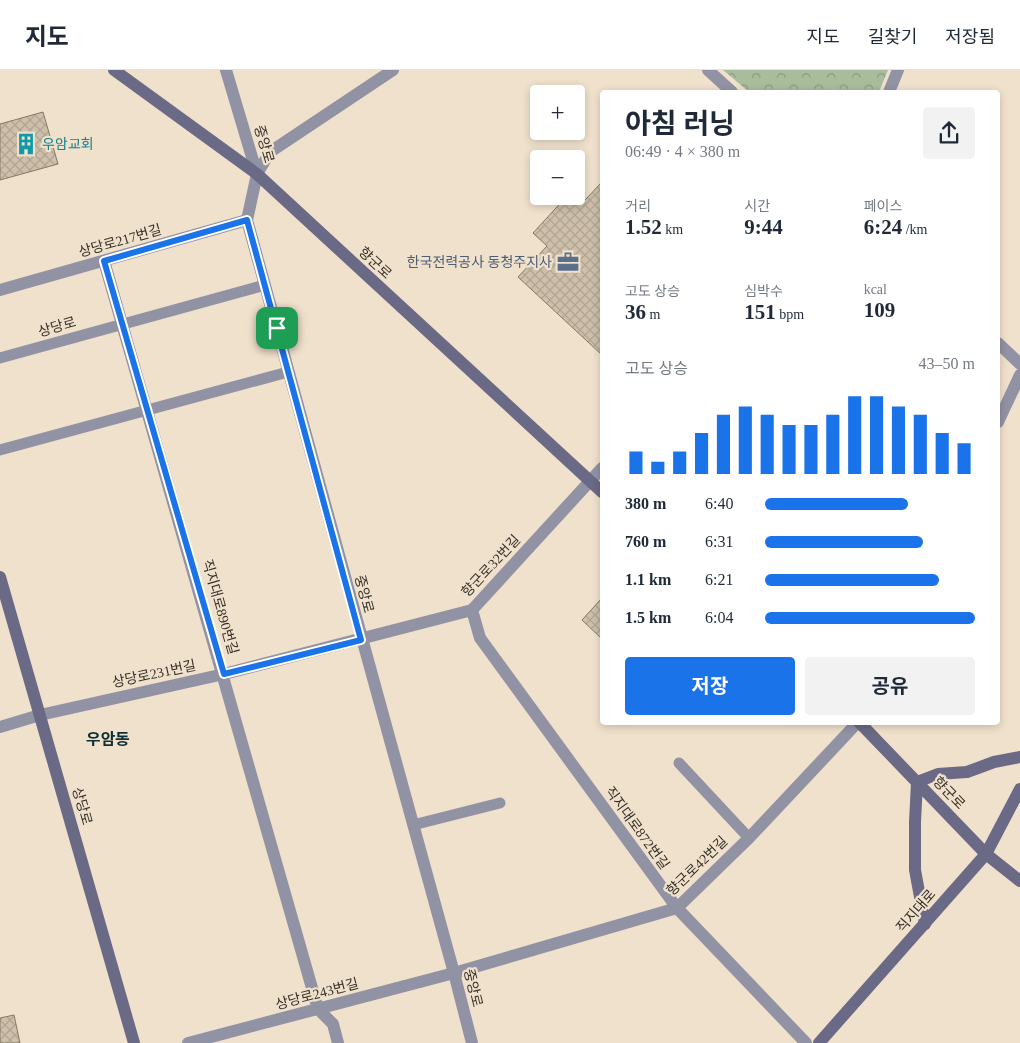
<!DOCTYPE html>
<html lang="ko">
<meta charset="utf-8">
<style>
:root{--surface:#fff;--page:#f2f2f3;--text:#1f2937;--muted:#747a83;--line:#e0e1e3;--accent:#1a73e8}
body{margin:0;font-family:"Times New Roman","Noto Sans KR",serif;background:var(--page);color:var(--text);height:100vh;display:flex;flex-direction:column;font-size:19px;white-space:nowrap}
*{box-sizing:border-box;margin:0}
p{font-size:16px;color:var(--muted)}
.icon{flex:none;width:28px;height:28px;fill:none;stroke:currentColor;stroke-width:2;stroke-linecap:round;stroke-linejoin:round}
.map{position:relative;flex:1;overflow:hidden}
.sheet{position:absolute;left:600px;top:20px;width:400px;height:635px;display:flex;flex-direction:column;background:var(--surface);border-radius:5px;box-shadow:0 2px 8px #0003}
.sheet>*{flex:none}
.controls{position:absolute;left:530px;top:15px;display:grid;gap:10px}
.controls a{display:grid;place-items:center;width:55px;height:55px;border-radius:5px;background:var(--surface);box-shadow:0 2px 8px #0003;font-size:25px}
.pin{position:absolute;display:grid;place-items:center;width:42px;height:42px;color:#fff;margin:-21px;border-radius:10px;box-shadow:0 2px 8px #0006}
.round{display:grid;place-items:center;flex:none;width:52px;height:52px;border-radius:5px;background:var(--page)}
.summary{display:flex;align-items:center;justify-content:space-between;height:85px;padding:0 25px}
h1{font-size:28px;font-weight:700;line-height:38px}
.stats{display:grid;grid-template-columns:repeat(3,1fr);gap:8px;height:85px;padding:5px 25px}
.stats div{display:grid;align-content:center}
.stats b{font-size:21px;font-weight:700}
.stats small{font-size:14px;font-weight:400}
.stats p{font-size:14px}
.chart{height:140px;padding:10px 25px}
.chart p{display:flex;justify-content:space-between}
.chart svg{width:100%;height:90px;margin-top:5px;stroke:var(--accent);stroke-width:6}
.button{display:flex;gap:10px;margin-top:auto;padding:10px 25px}
.button a{flex:1;height:58px;border-radius:5px;background:var(--accent);color:#fff;font-size:20px;font-weight:700;line-height:58px;text-align:center}
.button a+a{background:var(--page);color:var(--text)}
ul{padding:0 25px;list-style:none;font-size:16px}
li{display:grid;grid-template-columns:80px 60px 1fr;align-items:center;height:38px}
li i{height:12px;border-radius:6px;background:var(--accent)}
header{display:flex;align-items:center;gap:30px;box-sizing:border-box;height:70px;padding:0 25px;background:var(--surface);border-bottom:1px solid var(--line)}
header strong{font-size:24px}
nav{display:flex;gap:28px;margin-inline-start:auto;font-size:18px}
.map>svg:first-child{display:block}
.park{fill:url(#park-crowns)}
.building{fill:url(#building-cross-hatch);stroke:#857865}
.lines{fill:none;stroke-linecap:round;stroke-linejoin:round}
.lane{stroke:#9292a5;stroke-width:11}
.street{stroke:#9292a5;stroke-width:12}
.secondary{stroke:#6b6a86;stroke-width:12}
.route-casing{stroke:#fff;stroke-width:10}
.route{stroke:#1a73e8;stroke-width:6}
.labels{text-anchor:middle;dominant-baseline:central;stroke-width:4.5;stroke-linejoin:round;paint-order:stroke}
.culture-label{font-size:14px;fill:#0d838f;stroke:#f0e1cc;text-anchor:start}
.street-label{font-size:14px;fill:#363028;stroke:#f0e1cc}
.service-label{font-size:14px;fill:#4e5e75;stroke:#f0e1cc;text-anchor:end}
.quarter-label{font-size:16px;font-weight:bold;fill:#0d2f35;stroke:#f0e1cc}
</style>
<header>
<strong>지도</strong>
<nav><a>지도</a><a>길찾기</a><a>저장됨</a></nav>
</header>
<div class="map">
<svg width="1020" height="973" viewBox="0 0 1020 973">
<defs>
<pattern id="park-crowns" width="20" height="18" patternUnits="userSpaceOnUse" patternTransform="scale(1.25)"><rect width="20" height="18" fill="#a9bd9c"/><path d="M2 6a3 3 0 1 1 6 0M12 15a3 3 0 1 1 6 0" fill="none" stroke="#8a9a7f"/></pattern>
<pattern id="building-cross-hatch" width="8" height="8" patternUnits="userSpaceOnUse" patternTransform="scale(1.25)"><rect width="8" height="8" fill="#cdbfaa"/><path d="M0 0l8 8M0 8l8-8" fill="none" stroke="#b1a492"/></pattern>
</defs>
<rect width="100%" height="100%" fill="#f0e1cc"/>
<path class="park" d="M723,0h165l-9,22h-130z"/>
<g class="building">
<path d="M43,42l15,52 -58,16v-56z"/>
<path d="M602,112v173l-84,-78 29,-31 -14,-13 34,-37h14l4,4z"/>
<path d="M602,528v41l-20,-19z"/>
<path d="M14,945l6,28h-20v-25z"/>
</g>
<g class="lines">
<g class="lane">
<path d="M0,288l265,-73"/>
<path d="M0,380l288,-78"/>
<path d="M679,693l70,75"/>
<path d="M413,755l87,-22"/>
</g>
<g class="street">
<path d="M226,0l31,104 -10,46 207,753 18,70"/>
<path d="M708,0l24,22"/>
<path d="M889,22l9,-22"/>
<path d="M257,104l13,-22 123,-82"/>
<path d="M104,191l214,748 15,15 5,19"/>
<path d="M0,220l247,-70"/>
<path d="M998,273l22,21"/>
<path d="M998,352l22,-47"/>
<path d="M472,540l8,28 197,270 129,135"/>
<path d="M0,657l40,-12 184,-41 248,-64 130,-142"/>
<path d="M188,973l266,-70 223,-65 72,-70 109,-116"/>
</g>
<g class="secondary">
<path d="M114,0l143,104 345,318"/>
<path d="M0,507l134,466"/>
<path d="M859,652l127,132 34,27"/>
<path d="M917,712l-2,40v48l10,54"/>
<path d="M917,712l21,-8 29,-2 27,-10 26,-5"/>
<path d="M819,973l167,-189 34,-65"/>
</g>
</g>
<g class="lines">
<g class="route-casing">
<path id="route" d="M247,150l114,420 -137,34 -120,-413z"/>
</g>
<use href="#route" class="route"/>
</g>
<defs>
<g id="building-bare" transform="scale(1.725)"><path d="M-4-6H4V6H1V3H-1V6H-4ZM-2.5-4.3h1.7v1.8h-1.7ZM.8-4.3h1.7v1.8H.8ZM-2.5-1h1.7V.8h-1.7ZM.8-1h1.7V.8H.8Z" fill="#0f9aa8" stroke="#f0e1cc" stroke-width="2.5" paint-order="stroke"/></g>
<g id="office-bare" transform="scale(1.725)"><path d="M-6-3h4V-5.5h4V-3h4V5H-6ZM-1-4.5V-3h2v-1.5ZM-6 0V1H6V0Z" fill="#5c6f8a" stroke="#f0e1cc" stroke-width="2.5" paint-order="stroke"/></g>
</defs>
<g fill-rule="evenodd">
<use href="#building-bare" x="26" y="74"/>
<use href="#office-bare" x="568" y="192"/>
</g>
<g class="labels">
<g class="culture-label">
<text x="42" y="74">우암교회</text>
</g>
<g class="street-label">
<text transform="translate(264 74) rotate(74)">중앙로</text>
<text transform="translate(120 171) rotate(-16)">상당로217번길</text>
<text transform="translate(375 193) rotate(43)">향군로</text>
<text transform="translate(57 257) rotate(-16)">상당로</text>
<text transform="translate(491 496) rotate(-47)">향군로32번길</text>
<text transform="translate(364 524) rotate(75)">중앙로</text>
<text transform="translate(220 537) rotate(74)">직지대로890번길</text>
<text transform="translate(154 604) rotate(-12)">상당로231번길</text>
<text transform="translate(949 723) rotate(46)">향군로</text>
<text transform="translate(82 736) rotate(74)">상당로</text>
<text transform="translate(637 758) rotate(54)">직지대로872번길</text>
<text transform="translate(697 796) rotate(-44)">향군로42번길</text>
<text transform="translate(916 841) rotate(-49)">직지대로</text>
<text transform="translate(473 918) rotate(76)">중앙로</text>
<text transform="translate(317 924) rotate(-15)">상당로243번길</text>
</g>
<g class="service-label">
<text x="552" y="192">한국전력공사 동청주지사</text>
</g>
<g class="quarter-label">
<text x="108" y="669">우암동</text>
</g>
</g>
</svg>
<div class="controls">
<a>+</a>
<a>−</a>
</div>
<div class="pin" style="left:277px;top:258px;background:#1e9e55"><svg class="icon" aria-label="arrive" viewBox="0 0 24 24"><path d="M6 21V4h12l-3 4 3 4H6"/></svg></div>
<section class="sheet">
<div class="summary"><div><h1>아침 러닝</h1><p>06:49 · 4 × 380 m</p></div><a class="round"><svg class="icon" aria-label="share" viewBox="0 0 24 24"><path d="M12 15V3M7 8l5-5 5 5M5 13v7h14v-7"/></svg></a></div>
<div class="stats">
<div><p>거리</p><b>1.52<small> km</small></b></div>
<div><p>시간</p><b>9:44</b></div>
<div><p>페이스</p><b>6:24<small> /km</small></b></div>
</div>
<div class="stats">
<div><p>고도 상승</p><b>36<small> m</small></b></div>
<div><p>심박수</p><b>151<small> bpm</small></b></div>
<div><p>kcal</p><b>109</b></div>
</div>
<div class="chart"><p><span>고도 상승</span>43–50 m</p>
<svg viewBox="0 0 160 44" preserveAspectRatio="none"><path d="M5 44V33M15 44V38M25 44V33M35 44V24M45 44V15M55 44V11M65 44V15M75 44V20M85 44V20M95 44V15M105 44V6M115 44V6M125 44V11M135 44V15M145 44V24M155 44V29"/></svg>
</div>
<ul>
<li><b>380 m</b>6:40<i style="width:68%"></i></li>
<li><b>760 m</b>6:31<i style="width:75%"></i></li>
<li><b>1.1 km</b>6:21<i style="width:83%"></i></li>
<li><b>1.5 km</b>6:04<i style="width:100%"></i></li>
</ul>
<div class="button"><a>저장</a><a>공유</a></div>
</section>
</div>
